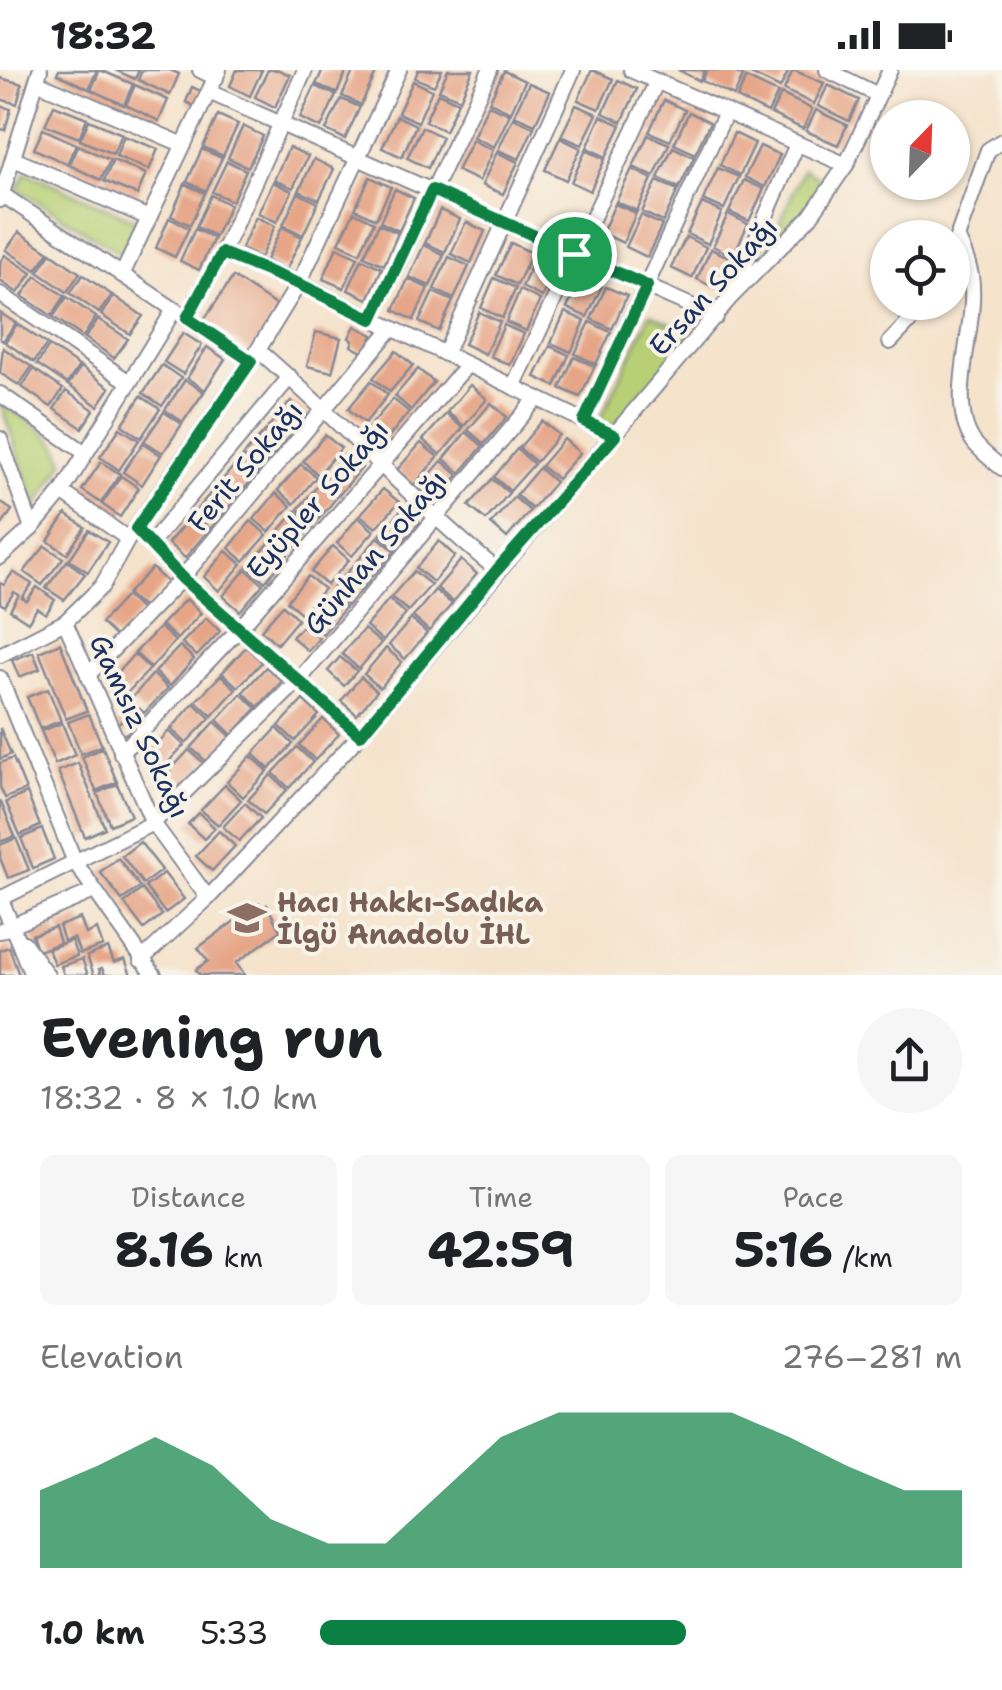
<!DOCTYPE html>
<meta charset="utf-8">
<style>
:root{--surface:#fff;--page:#f6f6f6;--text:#202124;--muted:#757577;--accent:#0b8043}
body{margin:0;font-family:"Shantell Sans",sans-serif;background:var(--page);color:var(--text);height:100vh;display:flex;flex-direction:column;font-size:38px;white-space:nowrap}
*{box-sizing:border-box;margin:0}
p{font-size:32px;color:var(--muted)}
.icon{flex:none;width:55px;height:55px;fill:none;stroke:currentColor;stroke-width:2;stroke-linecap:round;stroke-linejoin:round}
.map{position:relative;height:905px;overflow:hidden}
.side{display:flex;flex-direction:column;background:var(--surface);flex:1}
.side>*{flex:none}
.needle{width:65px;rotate:23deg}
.controls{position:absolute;left:870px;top:30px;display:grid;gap:20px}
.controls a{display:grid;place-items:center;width:100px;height:100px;border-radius:50%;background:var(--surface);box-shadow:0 2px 8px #0004;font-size:50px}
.pin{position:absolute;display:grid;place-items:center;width:85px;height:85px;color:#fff;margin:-42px;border:5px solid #fff;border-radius:50%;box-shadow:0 2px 10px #0007}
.round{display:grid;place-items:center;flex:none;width:105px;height:105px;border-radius:52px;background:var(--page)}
.summary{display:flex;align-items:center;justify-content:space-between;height:170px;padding:0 40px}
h1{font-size:55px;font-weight:700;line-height:75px}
.figures{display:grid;grid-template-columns:repeat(3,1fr);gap:15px;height:170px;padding:10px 40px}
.figures div{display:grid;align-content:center;border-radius:15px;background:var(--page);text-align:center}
.figures b{font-size:50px;font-weight:700}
.figures small{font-size:28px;font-weight:400}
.figures p{font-size:28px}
.chart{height:280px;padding:20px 40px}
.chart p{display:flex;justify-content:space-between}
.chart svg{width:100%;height:180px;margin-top:10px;fill:var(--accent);opacity:.7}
ul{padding:0 40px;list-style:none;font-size:32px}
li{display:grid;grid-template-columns:160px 120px 1fr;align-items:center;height:75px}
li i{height:25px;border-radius:12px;background:var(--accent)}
.status{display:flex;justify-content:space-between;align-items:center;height:70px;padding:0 50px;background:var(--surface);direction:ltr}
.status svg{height:28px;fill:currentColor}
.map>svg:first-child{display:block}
.green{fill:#b8d074;stroke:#6a8069;stroke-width:2.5}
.building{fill:#e6a587}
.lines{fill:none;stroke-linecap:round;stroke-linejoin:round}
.street-casing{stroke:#888995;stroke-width:18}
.street{stroke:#fff;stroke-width:14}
.route-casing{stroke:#fff;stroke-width:20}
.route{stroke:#0b8043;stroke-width:12}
.labels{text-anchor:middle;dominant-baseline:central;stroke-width:8;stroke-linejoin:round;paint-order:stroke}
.street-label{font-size:28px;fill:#1b2f5e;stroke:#f7f3e8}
.education-label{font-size:28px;font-weight:bold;fill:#785e54;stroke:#f7f3e8;text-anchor:start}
</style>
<div class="status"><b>18:32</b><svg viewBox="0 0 49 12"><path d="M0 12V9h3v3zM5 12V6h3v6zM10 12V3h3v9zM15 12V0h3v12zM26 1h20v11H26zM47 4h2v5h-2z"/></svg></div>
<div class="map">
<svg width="1002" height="905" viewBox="0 0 1002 905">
<rect width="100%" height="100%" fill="#f7f3e8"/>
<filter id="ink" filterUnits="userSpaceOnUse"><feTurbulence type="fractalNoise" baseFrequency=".01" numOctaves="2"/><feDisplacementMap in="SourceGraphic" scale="20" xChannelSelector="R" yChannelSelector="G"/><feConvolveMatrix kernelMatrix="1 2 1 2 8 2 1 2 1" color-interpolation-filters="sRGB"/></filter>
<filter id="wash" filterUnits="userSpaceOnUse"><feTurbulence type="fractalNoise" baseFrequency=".0048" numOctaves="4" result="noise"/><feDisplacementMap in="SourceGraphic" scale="40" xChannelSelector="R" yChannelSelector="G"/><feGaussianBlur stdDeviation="2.25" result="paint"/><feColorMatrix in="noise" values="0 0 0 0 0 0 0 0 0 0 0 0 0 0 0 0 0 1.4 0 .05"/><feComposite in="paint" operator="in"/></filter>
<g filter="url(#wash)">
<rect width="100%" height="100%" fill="#f5e3cc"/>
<g class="green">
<path d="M803,99l24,13v7l-69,85z"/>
<path d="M26,102l114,50 -16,34 -106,-67z"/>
<path d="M650,244l46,21 -80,90 -18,-1z"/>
<path d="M0,332c22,16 60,32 64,61l-28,44z"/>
</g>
<g id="blocks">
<g class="building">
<path d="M59,0h38l-8,19 -32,-15z"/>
<path d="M100,0l33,14 -9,21 -33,-15z"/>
<path d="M115,0h24l-4,9z"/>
<path d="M142,0h28l9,4 -9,21 -32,-15z"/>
<path d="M237,0h25l-12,26 -20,-10z"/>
<path d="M268,0h11l11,5 -15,32 -20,-10z"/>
<path d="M323,0h24l-10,23 -21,-9z"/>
<path d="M354,0l22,3 -15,32 -19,-9z"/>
<path d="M418,0h24l-8,16 -19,-8z"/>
<path d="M448,0h25l-13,29 -21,-9z"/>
<path d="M592,0l21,9 -14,30 -21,-9z"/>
<path d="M678,0h27l-5,11z"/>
<path d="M707,0h23l13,6 -9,20 -32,-15z"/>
<path d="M750,0h39l-9,18 -31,-15z"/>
<path d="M793,0l31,13 -10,21 -30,-14z"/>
<path d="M504,1l21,10 -14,31 -22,-10z"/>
<path d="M0,8l22,6 -5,20 -17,-5z"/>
<path d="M746,8l32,15 -10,20 -31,-15z"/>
<path d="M618,10l19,9 -15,33 -19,-9z"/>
<path d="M413,11l19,9 -14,32 -20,-9z"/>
<path d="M529,13l21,9 -15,32 -21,-9z"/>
<path d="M135,15l33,15 -9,21 -33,-16z"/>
<path d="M828,15l31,15 -10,21 -31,-15z"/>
<path d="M315,16l21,9 -15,33 -21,-10z"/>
<path d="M192,17l13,6 -7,15 -12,-6z"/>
<path d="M438,23l20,9 -13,29 -20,-10z"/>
<path d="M781,24l31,15 -9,20 -32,-15z"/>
<path d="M341,29l19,8 -15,32 -19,-9z"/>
<path d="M664,30l21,10 -15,31 -21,-9z"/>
<path d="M54,35l33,13 -8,20 -34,-13z"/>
<path d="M488,35l22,9 -16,33 -21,-10z"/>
<path d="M576,35l21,9 -15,31 -21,-9z"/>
<path d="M0,36l11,3 -6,21 -5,-1z"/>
<path d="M816,40l31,15 -9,20 -32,-14z"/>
<path d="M689,42l21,10 -15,32 -21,-10z"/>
<path d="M218,45l20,9 -15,32 -20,-9z"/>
<path d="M397,46l19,9 -14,32 -20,-9z"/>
<path d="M601,46l20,9 -15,32 -19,-9z"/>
<path d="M513,48l21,9 -15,32 -21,-9z"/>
<path d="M89,50l33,14 -9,20 -33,-14z"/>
<path d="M243,56l20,10 -15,31 -20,-9z"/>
<path d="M422,57l20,10 -14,31 -21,-10z"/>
<path d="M43,59l33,15 -9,20 -33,-15z"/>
<path d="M734,63l21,10 -15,32 -20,-10z"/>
<path d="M648,65l21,9 -15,33 -21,-10z"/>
<path d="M124,66l34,13 -9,21 -33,-14z"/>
<path d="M560,68l21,10 -15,32 -21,-10z"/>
<path d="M472,70l21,10 -14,31 -22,-10z"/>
<path d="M78,75l32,15 -9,20 -32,-15z"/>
<path d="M760,76l20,9 -15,32 -20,-10z"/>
<path d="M289,77l19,9 -15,32 -19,-8z"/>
<path d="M673,77l21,10 -15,31 -21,-10z"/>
<path d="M202,79l20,9 -16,33 -19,-9z"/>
<path d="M586,80l19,9 -15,32 -19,-9z"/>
<path d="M497,82l21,10 -15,32 -21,-9z"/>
<path d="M314,89l20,10 -15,31 -20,-9z"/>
<path d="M113,90l33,14 -9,21 -33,-14z"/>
<path d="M227,91l19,9 -14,31 -20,-9z"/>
<path d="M718,98l21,9 -15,32 -21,-9z"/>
<path d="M632,99l20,10 -15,32 -21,-9z"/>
<path d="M370,107l21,10 -15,32 -21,-10z"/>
<path d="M744,110l20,9 -15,32 -20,-9z"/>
<path d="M657,111l21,9 -15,32 -21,-10z"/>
<path d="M273,112l19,9 -15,31 -19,-9z"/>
<path d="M185,114l20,9 -15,32 -19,-9z"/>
<path d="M395,119l19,9 -15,33 -19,-9z"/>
<path d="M298,123l20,10 -15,32 -20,-10z"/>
<path d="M211,125l19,10 -15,31 -19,-9z"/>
<path d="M702,133l20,9 -14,32 -21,-10z"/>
<path d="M615,134l21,9 -13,30 -21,-10z"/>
<path d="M440,140l20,9 -15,33 -20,-9z"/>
<path d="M354,142l20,10 -14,31 -21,-10z"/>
<path d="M728,144l20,10 -15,32 -20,-10z"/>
<path d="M641,145l21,10 -15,32 -21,-10z"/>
<path d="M256,147l19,9 -15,32 -19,-9z"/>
<path d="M169,148l20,10 -14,29 -19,-9z"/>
<path d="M466,152l19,9 -14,32 -20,-9z"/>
<path d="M379,154l19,9 -14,32 -20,-9z"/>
<path d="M282,157l20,10 -16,33 -20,-10z"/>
<path d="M195,159l19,9 -15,32 -19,-9z"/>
<path d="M19,162l30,20 -13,18 -30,-20z"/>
<path d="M686,167l20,10 -14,31 -21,-10z"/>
<path d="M511,173l21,10 -15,32 -21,-10z"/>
<path d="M424,175l20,10 -14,31 -21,-9z"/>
<path d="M337,177l21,10 -14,31 -21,-9z"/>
<path d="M711,179l20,9 -14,31 -20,-10z"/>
<path d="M51,183l29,20 -13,19 -29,-20z"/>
<path d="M5,185l27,18 -14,20 -18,-12v-19z"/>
<path d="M536,186l20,9 -14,32 -20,-10z"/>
<path d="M449,187l20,9 -15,33 -20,-10z"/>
<path d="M362,189l20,9 -14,31 -20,-9z"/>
<path d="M83,205l29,20 -13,18 -29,-20z"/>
<path d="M36,206l29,20 -13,20 -30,-20z"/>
<path d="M582,206l20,10 -15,31 -20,-9z"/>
<path d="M233,207l47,31 -28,45 -48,-33z"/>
<path d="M494,208l22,10 -14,30 -21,-10z"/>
<path d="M408,209l20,9 -14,32 -20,-10z"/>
<path d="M606,217l21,9 -15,33 -21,-10z"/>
<path d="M520,220l20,10 -14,31 -20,-9z"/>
<path d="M433,222l20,9 -14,30 -20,-9z"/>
<path d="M114,226l29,20 -13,18 -29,-19z"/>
<path d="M67,227l29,20 -13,20 -30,-20z"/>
<path d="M479,242l21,10 -15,32 -21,-10z"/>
<path d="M565,242l20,9 -14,31 -20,-9z"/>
<path d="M0,243l16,10 -13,18 -3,-2z"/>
<path d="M98,249l30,20 -14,19 -29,-20z"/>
<path d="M590,252l21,10 -15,32 -21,-10z"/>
<path d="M17,254l30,20 -13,18 -29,-20z"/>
<path d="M504,255l20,9 -14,31 -20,-9z"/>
<path d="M355,256l18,9 -9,18 -13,-7 2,-5 -4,-3z"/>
<path d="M316,262l25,6 -9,34 -25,-6z"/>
<path d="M183,263l19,12 -19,29 -19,-12z"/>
<path d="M49,276l30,20 -12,18 -30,-20z"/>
<path d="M550,276l19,9 -14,31 -20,-9z"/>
<path d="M207,277l18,12 -20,31 -18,-12z"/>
<path d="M3,278l29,19 -13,18 -19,-12z"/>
<path d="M396,281l17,14 -23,27 -17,-14z"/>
<path d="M574,287l21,9 -15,31 -20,-9z"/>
<path d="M162,295l19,13 -19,28 -19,-13z"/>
<path d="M81,297l29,21 -12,18 -30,-21z"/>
<path d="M34,299l29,20 -12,18 -29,-20z"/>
<path d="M418,299l16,13 -23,28 -16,-14z"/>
<path d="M185,310l19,12 -21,30 -18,-12z"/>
<path d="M371,311l17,14 -23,28 -17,-14z"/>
<path d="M470,315l17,14 -23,27 -17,-14z"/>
<path d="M66,321l28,19 -12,18 -28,-19z"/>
<path d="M141,326l19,13 -19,29 -19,-13z"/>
<path d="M393,329l16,13 -23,28 -17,-13z"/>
<path d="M291,331l17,15 -23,26 -17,-15z"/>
<path d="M491,333l16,14 -23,27 -16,-14z"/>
<path d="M164,342l18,12 -19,29 -19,-12z"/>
<path d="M446,344l17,14 -23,27 -17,-15z"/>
<path d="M542,351l17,14 -23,27 -17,-14z"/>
<path d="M120,358l19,12 -20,30 -19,-13z"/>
<path d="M266,360l17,15 -23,25 -17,-14z"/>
<path d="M466,362l17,14 -23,27 -16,-14z"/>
<path d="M325,365l16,13 -23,27 -15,-14z"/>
<path d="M564,369l16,14 -23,26 -16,-13z"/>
<path d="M143,373l18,12 -19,30 -19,-13z"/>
<path d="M421,373l17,14 -24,28 -17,-15z"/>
<path d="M517,379l17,15 -24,27 -16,-14z"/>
<path d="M345,384l17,14 -23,27 -17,-14z"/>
<path d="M240,389l18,14 -23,26 -17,-14z"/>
<path d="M442,391l16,14 -23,27 -17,-14z"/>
<path d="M101,392l19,12 -19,29 -19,-13z"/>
<path d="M301,394l15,13 -22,27 -16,-14z"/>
<path d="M539,398l16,14 -23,27 -16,-14z"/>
<path d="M121,406l18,12 -19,29 -18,-13z"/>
<path d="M492,409l17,14 -23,27 -17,-14z"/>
<path d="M320,413l17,14 -22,27 -17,-15z"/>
<path d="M215,418l18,14 -23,27 -17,-15z"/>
<path d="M383,419l16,13 -23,26 -16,-13z"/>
<path d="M276,423l15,13 -22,26 -15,-13z"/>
<path d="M514,427l16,14 -23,27 -16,-14z"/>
<path d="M0,432l12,8 -12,18z"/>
<path d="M403,438l17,14 -24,27 -16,-14z"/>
<path d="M296,441l17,15 -23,26 -17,-14z"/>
<path d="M66,444l19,13 -18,27 -19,-13z"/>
<path d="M191,446l17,15 -23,27 -17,-15z"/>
<path d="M358,447l16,14 -22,25 -15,-13z"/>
<path d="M251,451l16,14 -23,26 -15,-13z"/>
<path d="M89,460l19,12 -20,30 -19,-12z"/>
<path d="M378,467l17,14 -23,26 -16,-14z"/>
<path d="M271,471l17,14 -23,27 -17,-15z"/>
<path d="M439,471l16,15 -22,26 -17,-14z"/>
<path d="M45,476l18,12 -21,27 -18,-13z"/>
<path d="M333,476l16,14 -22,25 -16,-13z"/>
<path d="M226,481l16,13 -23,27 -15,-14z"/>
<path d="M461,490l16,14 -24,28 -16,-14z"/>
<path d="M67,491l18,13 -21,26 -18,-12z"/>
<path d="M353,496l17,14 -23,26 -17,-14z"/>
<path d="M152,498l16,15 -24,26 -17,-15z"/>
<path d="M246,499l17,15 -23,27 -17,-15z"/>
<path d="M414,501l17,14 -23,26 -17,-14z"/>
<path d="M13,502l19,12 -10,14 5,3 10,-14 18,13 -9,14 -9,-6 -9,14 -18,-12 9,-15 -5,-3 -9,14 -5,-3v-20l4,2z"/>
<path d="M308,506l16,13 -22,25 -15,-13z"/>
<path d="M435,520l17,14 -23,27 -16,-14z"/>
<path d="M329,525l16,13 -22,26 -16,-14z"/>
<path d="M126,526l16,15 -25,27 -16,-15z"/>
<path d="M186,529l15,14 -24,26 -16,-14z"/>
<path d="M389,529l17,15 -23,27 -17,-15z"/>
<path d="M283,535l15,14 -21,25 -16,-14z"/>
<path d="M206,548l14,13 -23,25 -15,-13z"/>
<path d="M411,549l16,14 -22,26 -16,-14z"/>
<path d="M160,557l15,14 -24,27 -16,-15z"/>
<path d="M301,557l18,11 -11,13 -16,-14z"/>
<path d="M364,559l17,14 -22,26 -17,-15z"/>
<path d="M60,573l27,68 -21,8 -27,-67z"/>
<path d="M180,576l14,13 -24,27 -15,-14z"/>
<path d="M246,577l16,15 -24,25 -16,-14z"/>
<path d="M386,578l16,14 -22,26 -16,-14z"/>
<path d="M33,582l7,17 -21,8 -7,-17z"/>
<path d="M134,584l16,15 -25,26 -15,-14z"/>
<path d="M340,587l17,14 -13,15 -16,-15z"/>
<path d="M266,597l16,14 -24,26 -15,-15z"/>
<path d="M153,604l15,14 -24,25 -14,-13z"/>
<path d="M221,605l15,14 -24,27 -16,-15z"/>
<path d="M361,607l16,14 -20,24 -16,-14z"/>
<path d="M48,619l13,32 -21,8 -13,-32z"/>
<path d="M241,624l16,14 -25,27 -15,-15z"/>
<path d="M303,630l16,15 -24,26 -16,-15z"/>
<path d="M194,633l16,15 -24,25 -15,-14z"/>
<path d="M89,644l13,32 -21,8 -13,-32z"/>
<path d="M129,647l6,11 -12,7 -7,-11z"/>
<path d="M323,649l16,15 -24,26 -16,-15z"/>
<path d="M215,652l16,14 -24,26 -16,-14z"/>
<path d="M62,653l13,32 -20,9 -14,-33z"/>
<path d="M0,658l11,26 -11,5z"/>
<path d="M277,658l16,16 -24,25 -16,-15z"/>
<path d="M169,661l15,14 -24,26 -15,-14z"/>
<path d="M297,677l16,15 -24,26 -16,-15z"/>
<path d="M103,678l14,34 -21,9 -14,-34z"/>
<path d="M189,680l16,14 -26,29 -16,-15z"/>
<path d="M251,686l17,15 -25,26 -16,-15z"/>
<path d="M13,688l13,32 -21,8 -5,-11v-24z"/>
<path d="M78,693l27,65 -20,9 -27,-66z"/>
<path d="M271,705l16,15 -23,24 -16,-14z"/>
<path d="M117,714l14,32 -21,9 -13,-32z"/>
<path d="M225,715l16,15 -23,25 -17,-15z"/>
<path d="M27,723l13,33 -20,9 -14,-33z"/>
<path d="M0,730l15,36 -15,6z"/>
<path d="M245,733l16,15 -22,23 -16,-14z"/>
<path d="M199,743l16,15 -11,11 -16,-15z"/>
<path d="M42,759l12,30 -21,9 -12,-30z"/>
<path d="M219,761l16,15 -23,25 -16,-15z"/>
<path d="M16,768l13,32 -21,8 -8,-20v-13z"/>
<path d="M140,772l22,28 -19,14 -21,-28z"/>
<path d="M118,788l22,29 -18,13 -22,-28z"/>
<path d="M164,803l20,26 -19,14 -20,-26z"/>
<path d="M142,819l20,26 -18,14 -20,-26z"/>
<path d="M259,833l4,5 4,-3 13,26 -44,32 9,12h-45l-4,-5 12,-9 -10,-13z"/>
<path d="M80,848l6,16 11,-5 6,17 -23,8 -6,-16 -10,3 -5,-15z"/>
<path d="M55,857l5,16 -22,8 -6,-16z"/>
<path d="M71,870l6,16 -23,8 -6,-15z"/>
<path d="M9,877l6,17 4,11h-19v-25z"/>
<path d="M108,878l6,15 11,-4 6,16h-26l-3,-7 -3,1 2,6h-7l-7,-19z"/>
<path d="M82,889l6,16h-24l-3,-9z"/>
</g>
</g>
</g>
<g filter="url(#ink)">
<use href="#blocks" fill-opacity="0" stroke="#888995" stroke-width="2.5"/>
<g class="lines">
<g class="street-casing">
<g id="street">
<path d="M200,0l16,8"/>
<path d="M631,0l215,95"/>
<path d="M827,0l51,25"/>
<path d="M37,12l147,63"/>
<path d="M209,22l507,225"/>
<path d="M14,89l135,59"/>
<path d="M3,125l248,166"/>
<path d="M0,130l40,-130"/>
<path d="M958,169c6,13 11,24 13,37 8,48 -26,124 2,165 7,10 19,19 29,27"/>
<path d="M954,176l34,-96 14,-9"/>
<path d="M222,183l77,30 316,153"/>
<path d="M122,205l97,-205"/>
<path d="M734,220l63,-146"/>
<path d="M0,224l129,88"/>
<path d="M187,248l35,-65 83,-183"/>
<path d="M372,249l118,-249"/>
<path d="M890,272l20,-21 13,-19"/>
<path d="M258,280c83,71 155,152 239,220"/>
<path d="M445,284l128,-284"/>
<path d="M513,317l144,-306"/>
<path d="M0,324l84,58"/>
<path d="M584,351l142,-309"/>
<path d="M0,369l32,89"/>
<path d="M62,422l66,47"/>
<path d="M136,459l46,49 178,157"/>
<path d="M151,473l139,-166"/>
<path d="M0,487l32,-29 30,-36 112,-182"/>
<path d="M65,552l88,201 55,75"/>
<path d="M0,585l65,-33 37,-36 26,-47 130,-189 41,-67 100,-213"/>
<path d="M88,605l94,-97 210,-250"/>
<path d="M0,608l75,184 79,113"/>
<path d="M121,683l118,-124 228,-264"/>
<path d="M0,827l32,78"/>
<path d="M0,829l153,-76 145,-142 239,-283"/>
<path d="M0,861l94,-40"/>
<path d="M24,873l23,32"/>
<path d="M141,890l67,-62 152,-163 370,-437 80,-81 36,-52 44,-95"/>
</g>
</g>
<use href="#street" class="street"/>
</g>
</g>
<g class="lines" filter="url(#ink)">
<g class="route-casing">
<path id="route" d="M432,120l215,96 -63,135 31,15 -118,134 -137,165 -178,-157 -46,-49 115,-168 -64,-43 35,-65 77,31 73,35z"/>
</g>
<use href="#route" class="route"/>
</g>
<defs>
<g id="school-bare" transform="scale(3)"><path d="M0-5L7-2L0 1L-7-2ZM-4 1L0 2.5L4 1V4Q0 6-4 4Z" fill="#8d6e63" stroke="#f7f3e8" stroke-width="2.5" paint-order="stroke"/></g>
</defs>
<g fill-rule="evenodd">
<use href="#school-bare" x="247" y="848"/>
</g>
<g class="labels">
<g class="street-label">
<text transform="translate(713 216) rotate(-48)">Ersan Sokağı</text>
<text transform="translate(245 396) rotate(-50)">Ferit Sokağı</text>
<text transform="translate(317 429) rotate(-49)">Eyüpler Sokağı</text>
<text transform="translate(375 482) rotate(-50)">Günhan Sokağı</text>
<text transform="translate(140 656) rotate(65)">Gamsız Sokağı</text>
</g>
<g class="education-label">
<text x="277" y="832">Hacı Hakkı-Sadıka<tspan x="277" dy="32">İlgü Anadolu İHL</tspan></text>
</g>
</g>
</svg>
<div class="controls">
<a><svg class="needle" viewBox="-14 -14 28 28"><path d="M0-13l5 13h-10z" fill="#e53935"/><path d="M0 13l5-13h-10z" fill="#757577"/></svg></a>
<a><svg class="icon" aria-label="locate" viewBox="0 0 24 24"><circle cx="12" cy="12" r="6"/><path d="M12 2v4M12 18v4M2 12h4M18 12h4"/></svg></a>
</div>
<div class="pin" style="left:574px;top:184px;background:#1e9e55"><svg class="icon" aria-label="arrive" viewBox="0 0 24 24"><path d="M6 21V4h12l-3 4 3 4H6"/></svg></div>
</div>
<section class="side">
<div class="summary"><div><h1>Evening run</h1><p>18:32 · 8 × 1.0 km</p></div><a class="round"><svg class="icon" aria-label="share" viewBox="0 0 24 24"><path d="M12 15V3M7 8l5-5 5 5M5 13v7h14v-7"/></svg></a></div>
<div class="figures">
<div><p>Distance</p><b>8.16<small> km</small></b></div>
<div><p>Time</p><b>42:59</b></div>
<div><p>Pace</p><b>5:16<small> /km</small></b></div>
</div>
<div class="chart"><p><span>Elevation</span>276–281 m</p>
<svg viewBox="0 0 160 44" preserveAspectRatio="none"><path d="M0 44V25L10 19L20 12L30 19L40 32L50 38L60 38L70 25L80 12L90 6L100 6L110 6L120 6L130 12L140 19L150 25L160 25V44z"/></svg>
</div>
<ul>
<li><b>1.0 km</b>5:33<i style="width:57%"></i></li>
</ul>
</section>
